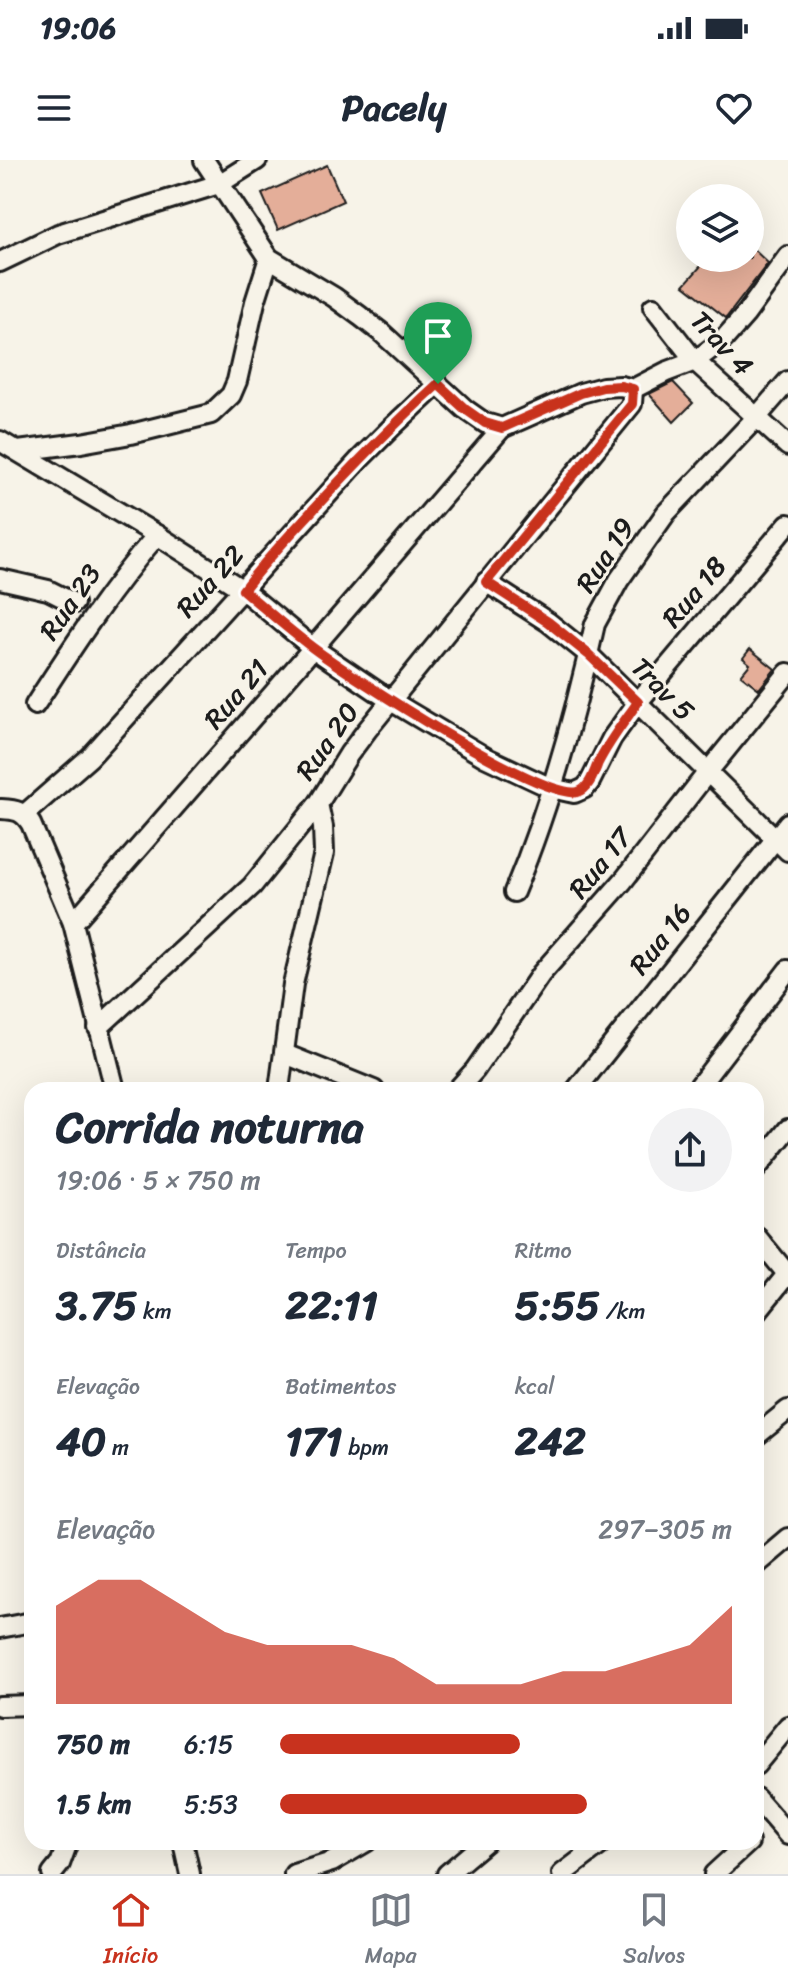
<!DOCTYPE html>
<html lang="pt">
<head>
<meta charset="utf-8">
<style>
  body { margin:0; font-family:Sriracha,sans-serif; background:#f2f2f3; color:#1f2937; height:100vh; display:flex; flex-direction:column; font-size:30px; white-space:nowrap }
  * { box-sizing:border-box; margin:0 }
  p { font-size:26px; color:#747a83 }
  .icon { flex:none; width:44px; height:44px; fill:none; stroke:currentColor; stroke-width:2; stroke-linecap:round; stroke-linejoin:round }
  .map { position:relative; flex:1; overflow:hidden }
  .panel { position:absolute; left:24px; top:922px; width:740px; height:768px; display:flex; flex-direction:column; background:#fff; border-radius:24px; box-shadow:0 8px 32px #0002 }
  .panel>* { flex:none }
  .tools { position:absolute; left:676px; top:24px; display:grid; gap:16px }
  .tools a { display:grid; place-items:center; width:88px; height:88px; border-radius:50%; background:#fff; box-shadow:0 8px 32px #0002; font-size:40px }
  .pin { position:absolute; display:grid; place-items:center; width:68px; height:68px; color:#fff; margin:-82px -34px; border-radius:50% 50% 50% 0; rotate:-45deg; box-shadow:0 0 8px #0007 }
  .pin .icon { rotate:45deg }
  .round { display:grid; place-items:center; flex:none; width:84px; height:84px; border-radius:42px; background:#f2f2f3 }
  .summary { display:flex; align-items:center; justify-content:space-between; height:136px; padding:0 32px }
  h1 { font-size:44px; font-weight:800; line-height:60px }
  .stats { display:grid; grid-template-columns:repeat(3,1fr); gap:12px; height:136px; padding:8px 32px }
  .stats div { display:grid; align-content:center }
  .stats b { font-size:40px; font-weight:800 }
  .stats small { font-size:22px; font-weight:400 }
  .stats p { font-size:22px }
  .chart { height:224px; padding:16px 32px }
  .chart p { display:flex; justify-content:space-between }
  .chart svg { width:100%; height:144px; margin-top:8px; fill:#c8321e; opacity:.7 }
  ul { padding:0 32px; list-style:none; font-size:26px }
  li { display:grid; grid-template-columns:128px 96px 1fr; align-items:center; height:60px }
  li i { height:20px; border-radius:10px; background:#c8321e }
  .status { display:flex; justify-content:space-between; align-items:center; height:56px; padding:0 40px; background:#fff; direction:ltr }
  .status svg { height:22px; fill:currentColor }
  header { display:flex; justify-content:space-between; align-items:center; height:104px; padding:0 32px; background:#fff; font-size:36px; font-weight:800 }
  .menu { display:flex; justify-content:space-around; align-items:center; height:112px; border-top:2px solid #e0e1e3; background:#fff; font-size:22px; color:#747a83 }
  .menu a { display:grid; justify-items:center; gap:4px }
  .menu .active { color:#c8321e }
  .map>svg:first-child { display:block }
</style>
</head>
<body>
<div class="status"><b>19:06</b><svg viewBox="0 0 49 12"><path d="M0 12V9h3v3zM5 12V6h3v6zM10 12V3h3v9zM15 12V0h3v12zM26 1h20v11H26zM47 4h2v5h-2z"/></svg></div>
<header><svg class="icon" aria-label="menu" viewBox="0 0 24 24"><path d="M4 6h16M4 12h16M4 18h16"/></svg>Pacely<svg class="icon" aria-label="heart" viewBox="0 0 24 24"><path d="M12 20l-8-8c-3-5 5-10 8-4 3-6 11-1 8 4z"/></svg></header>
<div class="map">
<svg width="788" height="1714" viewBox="0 0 788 1714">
  <rect width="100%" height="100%" fill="#f7f3e8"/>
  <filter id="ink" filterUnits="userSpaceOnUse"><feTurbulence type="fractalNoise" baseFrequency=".0125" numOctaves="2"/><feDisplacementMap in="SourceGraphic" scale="16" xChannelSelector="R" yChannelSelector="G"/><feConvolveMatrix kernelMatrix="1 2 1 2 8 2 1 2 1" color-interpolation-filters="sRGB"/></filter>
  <g filter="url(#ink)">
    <g fill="#e4ae99" stroke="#1c1c1c" stroke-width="2">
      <path d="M327,5L343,41L278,70L262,34Z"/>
      <path d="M750,86L768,103L726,158L684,125L708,98H750Z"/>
      <path d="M673,222L693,243L674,262L649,234Z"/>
      <path d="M750,489L775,509L759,529L741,515L750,504L743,498Z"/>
    </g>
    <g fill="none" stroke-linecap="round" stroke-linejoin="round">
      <defs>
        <g id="minor">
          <path d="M204,0L269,98L334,137L360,156L382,173L465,249L485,263L502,268L581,233L603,227L621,226L633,229L666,212L695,201L724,179L746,154L788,96"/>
          <path d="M0,102L58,74L219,24L257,0"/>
          <path d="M653,147L695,201L788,286"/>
          <path d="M0,281L157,375L243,430L313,488L391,541L485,597L551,628L574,633L585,628L590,622L612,578L638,542L788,364"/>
          <path d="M18,291L81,283L131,274L211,254L231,235L237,221L255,142L269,98"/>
          <path d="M0,419L48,430L74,443"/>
          <path d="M486,422L548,462L588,494L788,691"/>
          <path d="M35,545C73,486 111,428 157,375"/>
          <path d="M0,649C16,650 22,650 31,664L73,763L115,930"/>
          <path d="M25,654L90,597L359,300L392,267L438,224"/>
          <path d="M514,732C550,646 575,555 595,464L619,420L666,353L756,258L788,221"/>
          <path d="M73,763L313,488L502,268"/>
          <path d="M98,868L252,726L318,644L349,594L367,570L632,244L633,229"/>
          <path d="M285,894L374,930"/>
          <path d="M279,930L293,824L324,693L323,667L318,644"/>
          <path d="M457,930L475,910L541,814L623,721L707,613L788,513"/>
          <path d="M576,930L788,663"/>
          <path d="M696,930L788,810"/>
          <path d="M756,1009L788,969"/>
          <path d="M756,1076L788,1115"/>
          <path d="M756,1153L788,1113"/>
          <path d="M756,1276L788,1250"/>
          <path d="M756,1405L788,1378"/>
          <path d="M0,1468L32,1462"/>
          <path d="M0,1546L32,1545"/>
          <path d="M756,1605L788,1566"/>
          <path d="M756,1638L788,1675"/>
          <path d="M183,1682L190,1714"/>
          <path d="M52,1714L60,1704L68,1682"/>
          <path d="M294,1714L332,1702L366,1682"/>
          <path d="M447,1714L485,1682"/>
          <path d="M562,1714L604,1682"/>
          <path d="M714,1714L749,1682"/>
        </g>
      </defs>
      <use href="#minor" stroke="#1c1c1c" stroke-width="24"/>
      <use href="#minor" stroke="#f7f3e8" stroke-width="18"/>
    </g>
  </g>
  <g fill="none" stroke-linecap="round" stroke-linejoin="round" filter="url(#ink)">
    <defs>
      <path id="route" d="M438,224L465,249L485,263L502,268L581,233L603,227L621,226L633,229L632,244L486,422L548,462L588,494L638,542C624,562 609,581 598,603C594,613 589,629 578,632C542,641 349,515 313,488C289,470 266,450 243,430C264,402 288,377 312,351C352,307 393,265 438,224Z"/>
    </defs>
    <use href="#route" stroke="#fff" stroke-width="16"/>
    <use href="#route" stroke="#c8321e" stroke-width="10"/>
  </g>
  <g text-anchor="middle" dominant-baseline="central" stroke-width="6" stroke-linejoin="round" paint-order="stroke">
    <g font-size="28" fill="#1c1c1c" stroke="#f7f3e8">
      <text transform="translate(722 183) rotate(47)">Trav 4</text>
      <text transform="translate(605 395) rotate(-57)">Rua 19</text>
      <text transform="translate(210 421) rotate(-48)">Rua 22</text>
      <text transform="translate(694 432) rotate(-50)">Rua 18</text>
      <text transform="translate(70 442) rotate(-55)">Rua 23</text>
      <text transform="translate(663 529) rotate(45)">Trav 5</text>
      <text transform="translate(236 534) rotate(-49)">Rua 21</text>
      <text transform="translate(327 581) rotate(-55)">Rua 20</text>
      <text transform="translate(600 703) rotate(-51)">Rua 17</text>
      <text transform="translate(660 779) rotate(-52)">Rua 16</text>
    </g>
  </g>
</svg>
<div class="tools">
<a><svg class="icon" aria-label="layers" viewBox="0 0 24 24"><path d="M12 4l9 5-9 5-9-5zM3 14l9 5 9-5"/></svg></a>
</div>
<div class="pin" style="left:438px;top:224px;background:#1e9e55"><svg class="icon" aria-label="arrive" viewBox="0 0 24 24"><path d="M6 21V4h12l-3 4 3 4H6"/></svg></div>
<section class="panel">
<div class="summary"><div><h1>Corrida noturna</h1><p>19:06 · 5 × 750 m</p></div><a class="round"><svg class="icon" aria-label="share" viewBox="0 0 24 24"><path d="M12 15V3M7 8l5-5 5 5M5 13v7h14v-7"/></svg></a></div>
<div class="stats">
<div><p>Distância</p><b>3.75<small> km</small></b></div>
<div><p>Tempo</p><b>22:11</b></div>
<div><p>Ritmo</p><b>5:55<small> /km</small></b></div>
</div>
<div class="stats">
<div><p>Elevação</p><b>40<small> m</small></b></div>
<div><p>Batimentos</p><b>171<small> bpm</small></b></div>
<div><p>kcal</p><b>242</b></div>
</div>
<div class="chart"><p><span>Elevação</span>297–305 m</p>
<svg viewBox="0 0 160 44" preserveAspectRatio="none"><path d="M0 44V14L10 6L20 6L30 14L40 22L50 26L60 26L70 26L80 30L90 38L100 38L110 38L120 34L130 34L140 30L150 26L160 14V44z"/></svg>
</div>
<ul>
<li><b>750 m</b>6:15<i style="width:53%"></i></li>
<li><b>1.5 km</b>5:53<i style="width:68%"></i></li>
</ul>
</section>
</div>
<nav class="menu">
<a class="active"><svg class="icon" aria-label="home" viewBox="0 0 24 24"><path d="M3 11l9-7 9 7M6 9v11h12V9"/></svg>Início</a>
<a><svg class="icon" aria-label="map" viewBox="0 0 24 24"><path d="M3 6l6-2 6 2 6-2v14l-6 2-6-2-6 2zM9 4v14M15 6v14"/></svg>Mapa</a>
<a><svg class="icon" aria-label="saved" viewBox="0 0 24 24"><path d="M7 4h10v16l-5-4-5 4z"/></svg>Salvos</a>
</nav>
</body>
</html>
